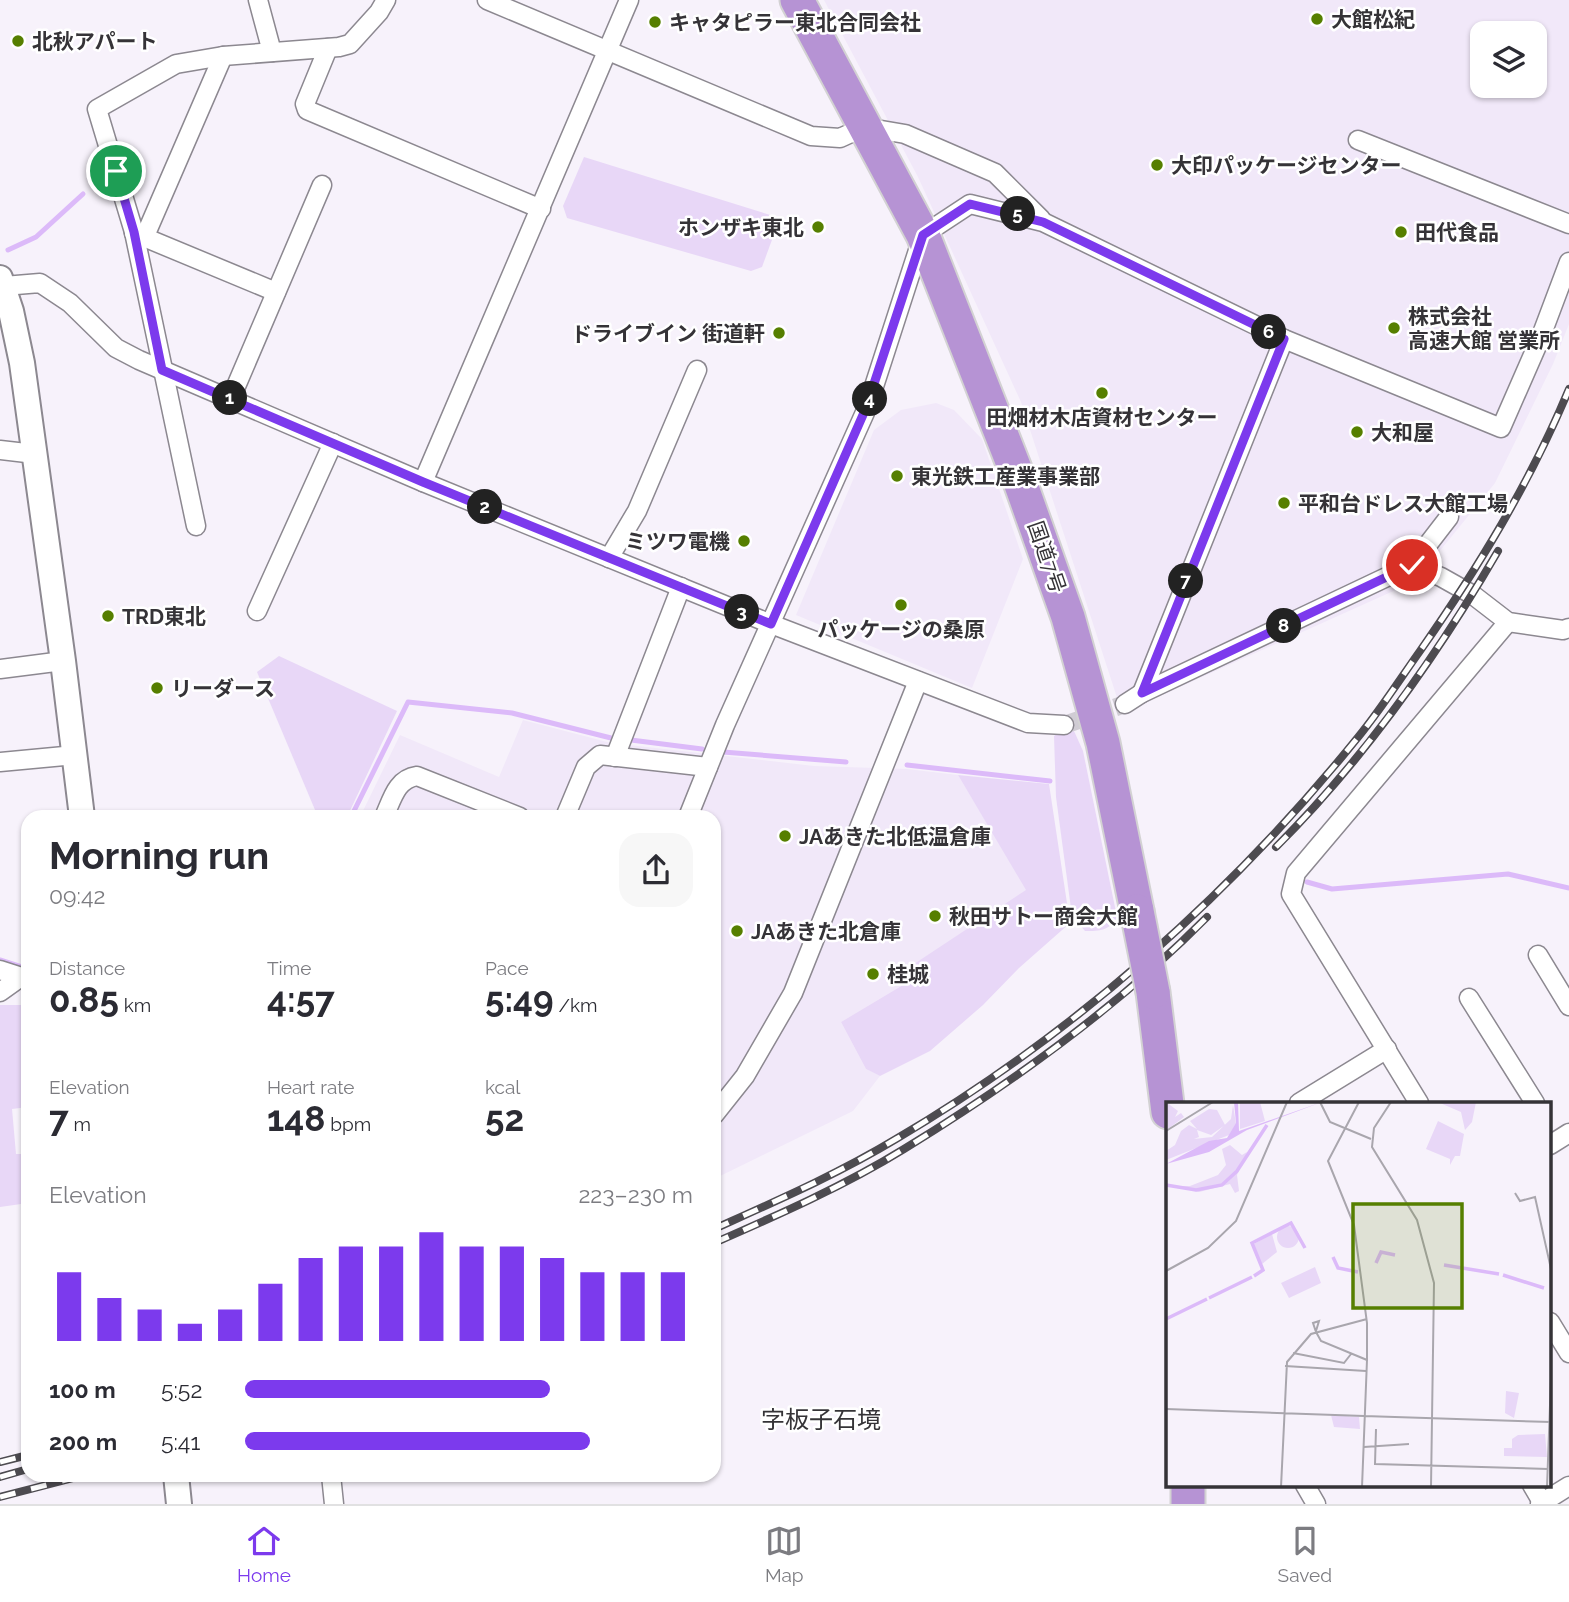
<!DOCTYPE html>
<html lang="en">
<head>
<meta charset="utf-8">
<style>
  body { margin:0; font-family:Raleway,"Noto Sans JP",sans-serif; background:#f7f7f7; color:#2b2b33; height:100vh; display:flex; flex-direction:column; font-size:26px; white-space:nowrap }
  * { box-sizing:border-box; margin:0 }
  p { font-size:23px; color:#7c7c81 }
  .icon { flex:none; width:38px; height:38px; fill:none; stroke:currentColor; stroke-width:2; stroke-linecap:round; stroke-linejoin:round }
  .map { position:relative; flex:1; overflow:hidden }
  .panel { position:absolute; left:21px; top:810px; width:700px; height:672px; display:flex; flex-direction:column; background:#fff; border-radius:21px; box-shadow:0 2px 5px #0004 }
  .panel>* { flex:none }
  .fabs { position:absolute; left:1470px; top:21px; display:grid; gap:14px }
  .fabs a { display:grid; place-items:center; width:77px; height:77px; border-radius:14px; background:#fff; box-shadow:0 2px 5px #0004; font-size:35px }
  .pin { position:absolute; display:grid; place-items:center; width:60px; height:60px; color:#fff; margin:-30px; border:4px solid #fff; border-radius:50%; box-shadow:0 2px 7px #0007 }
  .km { position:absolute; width:35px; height:35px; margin:-18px; border-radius:50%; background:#222; color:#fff; font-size:19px; line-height:35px; text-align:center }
  .round { display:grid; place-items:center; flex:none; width:74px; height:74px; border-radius:21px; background:#f7f7f7 }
  .overview { display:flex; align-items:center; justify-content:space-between; height:119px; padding:0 28px }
  h1 { font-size:38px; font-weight:700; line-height:52px }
  .metrics { display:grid; grid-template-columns:repeat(3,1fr); gap:10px; height:119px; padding:7px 28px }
  .metrics div { display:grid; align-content:center }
  .metrics b { font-size:35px; font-weight:700 }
  .metrics small { font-size:19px; font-weight:400 }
  .metrics p { font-size:19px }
  .chart { height:196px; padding:14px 28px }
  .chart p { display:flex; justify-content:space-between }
  .chart svg { width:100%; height:126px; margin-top:7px; stroke:#7c3aed; stroke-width:6 }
  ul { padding:0 28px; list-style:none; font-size:23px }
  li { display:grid; grid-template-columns:112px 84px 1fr; align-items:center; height:52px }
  li i { height:18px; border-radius:9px; background:#7c3aed }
  .tabs { display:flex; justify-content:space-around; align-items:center; height:98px; border-top:2px solid #e1e1e2; background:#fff; font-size:19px; color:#7c7c81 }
  .tabs a { display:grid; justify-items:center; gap:4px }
  .tabs .active { color:#7c3aed }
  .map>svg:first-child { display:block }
</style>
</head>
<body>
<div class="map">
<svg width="1569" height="1504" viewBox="0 0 1569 1504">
  <rect width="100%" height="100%" fill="#f7f2fb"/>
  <g fill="#f1e8f9" fill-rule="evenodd">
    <path d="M824,0H1569V324L1553,364L1495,483L1443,547L1409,584L1122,713L1021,402L918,177ZM1482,33H1535V86H1482Z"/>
    <path d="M936,403L954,410L982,439L1023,559L972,688L796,615L874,430L901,410Z"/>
    <path d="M523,720L611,743L814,766L907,769L958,775L1027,890L912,966L918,976L841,1022L866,1069L880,1076L853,1111L714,1179V817H360L400,735L499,777Z"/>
  </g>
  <g fill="#e8d7f7">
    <path d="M584,157L780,218L762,267L751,271L567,218L563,206Z"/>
    <path d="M279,656L397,711L347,817H318L257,672Z"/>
    <path d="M1061,731H1074L1083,751L1117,917C1109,931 1100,931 1085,931L1072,916L1056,797L1054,736Z"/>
    <path d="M958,775L1049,784L1070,923L1019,968L983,1005L930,1051L880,1076L866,1069L841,1022L918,976L911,966L1026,890Z"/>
    <path d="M0,1005H28V1107L12,1109L16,1154H28V1203L0,1207Z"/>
  </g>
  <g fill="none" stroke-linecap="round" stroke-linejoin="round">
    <g stroke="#dcbaf9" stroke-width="5">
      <path d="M8,250L36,237L83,194"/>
      <path d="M631,740L702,749"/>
      <path d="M723,752L846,762"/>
      <path d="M907,765L1050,781"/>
      <path d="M351,817L408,702L512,713L611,738"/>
      <path d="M1307,882L1332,889L1508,874L1569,888"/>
      <path d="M0,960L28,969"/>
    </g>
    <path stroke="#d0ccd4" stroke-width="18" stroke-dasharray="18 9" stroke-linecap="butt" d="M1064,725L1125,704"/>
    <defs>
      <g id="street">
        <path d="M258,0L272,52"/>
        <path d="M487,0L811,136L840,138L864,127L905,134L995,173L1041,219"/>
        <path d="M328,48L305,104L307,110L541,209"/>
        <path d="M1358,140L1569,224"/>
        <path d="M134,233L276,292"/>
        <path d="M145,236L223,56"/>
        <path d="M4,286L40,283L70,303L116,348L139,360L423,482L771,624L1028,723L1064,725"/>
        <path d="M231,398L322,185"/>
        <path d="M0,450L35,454"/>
        <path d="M423,482L629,0"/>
        <path d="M196,526L134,232L97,109L176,64L223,56L339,47L350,44L379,12L386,0"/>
        <path d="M609,558L637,511L697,370"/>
        <path d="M1412,565L1441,577L1473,595L1508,622L1563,630L1569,628"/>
        <path d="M257,611L333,443"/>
        <path d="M0,669L63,661"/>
        <path d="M1142,693L1284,339"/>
        <path d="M1125,704L1142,693L1412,565L1449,517"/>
        <path d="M615,757L681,587"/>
        <path d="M0,762L75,755"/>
        <path d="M384,817C392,800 396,779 417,776L520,817"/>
        <path d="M565,817L586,767L600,755L708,767"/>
        <path d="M688,817L725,725L867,408L923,235L970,204L1043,222L1284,339L1501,428L1540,339L1569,262"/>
        <path d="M1538,955L1569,1006"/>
        <path d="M0,970L28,979"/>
        <path d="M0,992L21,977"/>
        <path d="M1469,998L1535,1103"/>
        <path d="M1299,1103L1387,1049"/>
        <path d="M1419,1103L1291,894L1296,873L1508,622"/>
        <path d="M714,1115L745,1076L793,993L918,681"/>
        <path d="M1550,1145L1569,1133"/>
        <path d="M1550,1322L1569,1353"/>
        <path d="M331,1475L334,1504"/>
        <path d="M1305,1485L1316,1504"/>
        <path d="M1532,1485L1542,1502"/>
        <path d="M1540,1504L1569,1486"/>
      </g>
      <g id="secondary">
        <path d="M0,278L11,311L22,363L63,661L82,817"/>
        <path d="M176,1475L179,1504"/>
      </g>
      <g id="highway">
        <path d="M797,0L923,235L1019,479L1068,617L1103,743L1137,911"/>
        <path d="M1153,992L1168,1112"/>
        <path d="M1188,1504V1485"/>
      </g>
    </defs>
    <use href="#street" stroke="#8c8890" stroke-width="21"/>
    <use href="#secondary" stroke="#8c8890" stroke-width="28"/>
    <use href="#highway" stroke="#d3d2d3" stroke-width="37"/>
    <use href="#street" stroke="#fff" stroke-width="18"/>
    <use href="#secondary" stroke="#fff" stroke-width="24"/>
    <use href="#highway" stroke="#b693d4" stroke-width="33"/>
    <defs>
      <g id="rail">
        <path d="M1276,847C1361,762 1437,656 1498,551"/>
        <path d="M714,1229C776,1201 838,1174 896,1139C1073,1035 1230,896 1359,736C1381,709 1400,679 1420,651C1478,568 1530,483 1569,389"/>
        <path d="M714,1243C778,1215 844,1186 904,1149C1012,1083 1118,1007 1207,917"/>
        <path d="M0,1462L28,1455"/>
        <path d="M0,1477L28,1469"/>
        <path d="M0,1497L85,1475"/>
      </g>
    </defs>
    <use href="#rail" stroke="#4d4b50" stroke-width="8"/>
    <use href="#rail" stroke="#fff" stroke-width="5" stroke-dasharray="16" stroke-linecap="butt"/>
    <defs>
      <path id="highway-bridge" d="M1137,911L1153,992"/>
    </defs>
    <use href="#highway-bridge" stroke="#d3d2d3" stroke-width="37" stroke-linecap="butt"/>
    <use href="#highway-bridge" stroke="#b693d4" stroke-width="33"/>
  </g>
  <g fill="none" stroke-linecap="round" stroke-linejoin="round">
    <defs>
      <path id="route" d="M116,171L134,232L162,370L423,482L771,624L866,408L923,235L970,204L1043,222L1284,339L1142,693L1412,565"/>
    </defs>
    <use href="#route" stroke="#fff" stroke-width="14"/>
    <use href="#route" stroke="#7c3aed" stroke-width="9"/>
  </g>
  <g fill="#567f00" stroke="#fff" stroke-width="2.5">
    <circle cx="1317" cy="19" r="7"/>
    <circle cx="655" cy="22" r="7"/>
    <circle cx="18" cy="41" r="7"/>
    <circle cx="1157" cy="165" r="7"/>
    <circle cx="818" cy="227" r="7"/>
    <circle cx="1401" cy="232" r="7"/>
    <circle cx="1394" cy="328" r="7"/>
    <circle cx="779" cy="333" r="7"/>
    <circle cx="1102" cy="393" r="7"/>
    <circle cx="1357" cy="432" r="7"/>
    <circle cx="897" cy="476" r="7"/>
    <circle cx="1284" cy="503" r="7"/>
    <circle cx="744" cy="541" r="7"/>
    <circle cx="901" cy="605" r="7"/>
    <circle cx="108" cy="616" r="7"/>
    <circle cx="157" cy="688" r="7"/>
    <circle cx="785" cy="836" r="7"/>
    <circle cx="935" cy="916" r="7"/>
    <circle cx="737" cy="931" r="7"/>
    <circle cx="873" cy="974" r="7"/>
  </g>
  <g text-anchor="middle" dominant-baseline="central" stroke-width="5" stroke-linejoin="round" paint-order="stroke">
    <g font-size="21" font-weight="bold" fill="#353337" stroke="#fff" text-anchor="start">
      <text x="1331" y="19">大館松紀</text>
      <text x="669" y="22">キャタピラー東北合同会社</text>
      <text x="32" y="41">北秋アパート</text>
      <text x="1171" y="165">大印パッケージセンター</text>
      <text x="804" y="227" text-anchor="end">ホンザキ東北</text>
      <text x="1415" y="232">田代食品</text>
      <text x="1408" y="316">株式会社<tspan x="1408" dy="24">高速大館 営業所</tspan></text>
      <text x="765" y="333" text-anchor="end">ドライブイン 街道軒</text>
      <text x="1102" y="417" text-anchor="middle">田畑材木店資材センター</text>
      <text x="1371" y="432">大和屋</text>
      <text x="911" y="476">東光鉄工産業事業部</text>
      <text x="1298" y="503">平和台ドレス大館工場</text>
      <text x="730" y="541" text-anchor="end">ミツワ電機</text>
      <text x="122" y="616">TRD東北</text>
      <text x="901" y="629" text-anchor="middle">パッケージの桑原</text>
      <text x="171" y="688">リーダース</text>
      <text x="799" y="836">JAあきた北低温倉庫</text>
      <text x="949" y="916">秋田サトー商会大館</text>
      <text x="751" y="931">JAあきた北倉庫</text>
      <text x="887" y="974">桂城</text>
    </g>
    <g font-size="21" fill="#353337" stroke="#fff">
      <text transform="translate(1047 557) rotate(71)">国道7号</text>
    </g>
    <g font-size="24" fill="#353337" stroke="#fff">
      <text x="821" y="1419">字板子石境</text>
    </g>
  </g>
  <g transform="translate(1166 1102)">
    <rect width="385" height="385" fill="#f7f2fb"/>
    <path d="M0,0L12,9L9,15L15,11L18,15L2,27ZM74,0H94L99,19L74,27ZM310,0L306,20L299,28L295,10L274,1ZM67,3L70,22L63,33L0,58V49L9,43L15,29L23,23L31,27L24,19L43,7L51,8L59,23L45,33L31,28L33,35L28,37L46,35L65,17ZM272,19L298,32L294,54H289L284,63V57L260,47ZM64,43L76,53L81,50L71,73L73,89L69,91L64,82L33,90L6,84H24L52,73L60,63L56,47ZM111 135a11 11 0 1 1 22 0a11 11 0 1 1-22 0ZM106,132L111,150L96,162L86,143ZM149,165L155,181L123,196L115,181ZM340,289L353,291L348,316L339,311ZM165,313L193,315L194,327L168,325ZM379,332L381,355L338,354V346H346V337L352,333Z" fill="#e8d7f7"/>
    <path d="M68,0L72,1L73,29L156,0L81,28L43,50L0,62L43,39L61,36L70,21Z" fill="#dcbaf9"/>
    <path fill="none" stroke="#dcbaf9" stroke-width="3.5" d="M0,83L30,88L56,83L71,69L101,23M167,155L172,166L192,170M210,161L215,150L229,153M278,163L333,172M337,173L378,186M88,174L97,168L86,141L125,121L139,146M43,196L86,175M0,217L41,197"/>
    <path fill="none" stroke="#a9a6ad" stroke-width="2" d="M154,0L164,20L205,37M193,0L162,59L188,123L201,221V258M225,0L208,26L206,45L251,118L268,181L265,385M0,29L47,0M349,91L354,99L369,95L385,167M0,169L42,146L70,119L121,0M150,229L153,219L147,221L150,230M150,230L155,239L201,258L196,385M127,251L178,261L185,252M119,264L200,269M0,307L198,314M198,314L385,320M210,327L209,362L382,367M198,345L243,342M115,385L121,260L145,232L201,217M381,385L385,276"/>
    <path fill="#567f00" fill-opacity="0.15" stroke="#567f00" stroke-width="3.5" d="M187,102H296V206H187Z"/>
    <rect width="385" height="385" fill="none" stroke="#353337" stroke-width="3.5"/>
  </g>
</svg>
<div class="fabs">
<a><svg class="icon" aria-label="layers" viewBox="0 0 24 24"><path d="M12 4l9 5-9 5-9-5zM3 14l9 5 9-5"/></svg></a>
</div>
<div class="pin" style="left:116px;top:171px;background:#1e9e55"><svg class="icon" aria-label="arrive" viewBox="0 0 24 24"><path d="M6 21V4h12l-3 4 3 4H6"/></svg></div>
<div class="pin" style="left:1412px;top:565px;background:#d93025"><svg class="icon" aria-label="check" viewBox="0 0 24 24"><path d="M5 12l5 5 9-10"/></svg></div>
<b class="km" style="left:230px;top:398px">1</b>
<b class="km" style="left:485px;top:507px">2</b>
<b class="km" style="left:742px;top:612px">3</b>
<b class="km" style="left:870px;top:399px">4</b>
<b class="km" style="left:1018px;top:214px">5</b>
<b class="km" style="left:1269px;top:332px">6</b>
<b class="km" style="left:1186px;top:581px">7</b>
<b class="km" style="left:1284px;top:626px">8</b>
<section class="panel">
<div class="overview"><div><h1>Morning run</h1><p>09:42</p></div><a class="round"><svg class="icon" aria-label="share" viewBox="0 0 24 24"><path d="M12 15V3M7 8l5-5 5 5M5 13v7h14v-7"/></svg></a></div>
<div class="metrics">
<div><p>Distance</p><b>0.85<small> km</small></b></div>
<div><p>Time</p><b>4:57</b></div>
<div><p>Pace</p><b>5:49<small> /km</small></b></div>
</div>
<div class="metrics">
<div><p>Elevation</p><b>7<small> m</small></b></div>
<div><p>Heart rate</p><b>148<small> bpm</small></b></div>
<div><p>kcal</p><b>52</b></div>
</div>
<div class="chart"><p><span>Elevation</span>223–230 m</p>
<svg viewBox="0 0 160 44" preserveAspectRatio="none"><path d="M5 44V20M15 44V29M25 44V33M35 44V38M45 44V33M55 44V24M65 44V15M75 44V11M85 44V11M95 44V6M105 44V11M115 44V11M125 44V15M135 44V20M145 44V20M155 44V20"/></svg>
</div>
<ul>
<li><b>100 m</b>5:52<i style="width:68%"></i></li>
<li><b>200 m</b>5:41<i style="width:77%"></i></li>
</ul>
</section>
</div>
<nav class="tabs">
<a class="active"><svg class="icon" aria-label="home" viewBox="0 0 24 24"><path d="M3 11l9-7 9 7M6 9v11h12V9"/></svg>Home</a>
<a><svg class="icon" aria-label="map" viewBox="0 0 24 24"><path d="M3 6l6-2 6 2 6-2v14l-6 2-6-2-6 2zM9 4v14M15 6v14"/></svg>Map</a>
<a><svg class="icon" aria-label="saved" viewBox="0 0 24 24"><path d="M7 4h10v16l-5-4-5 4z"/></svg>Saved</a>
</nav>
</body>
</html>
